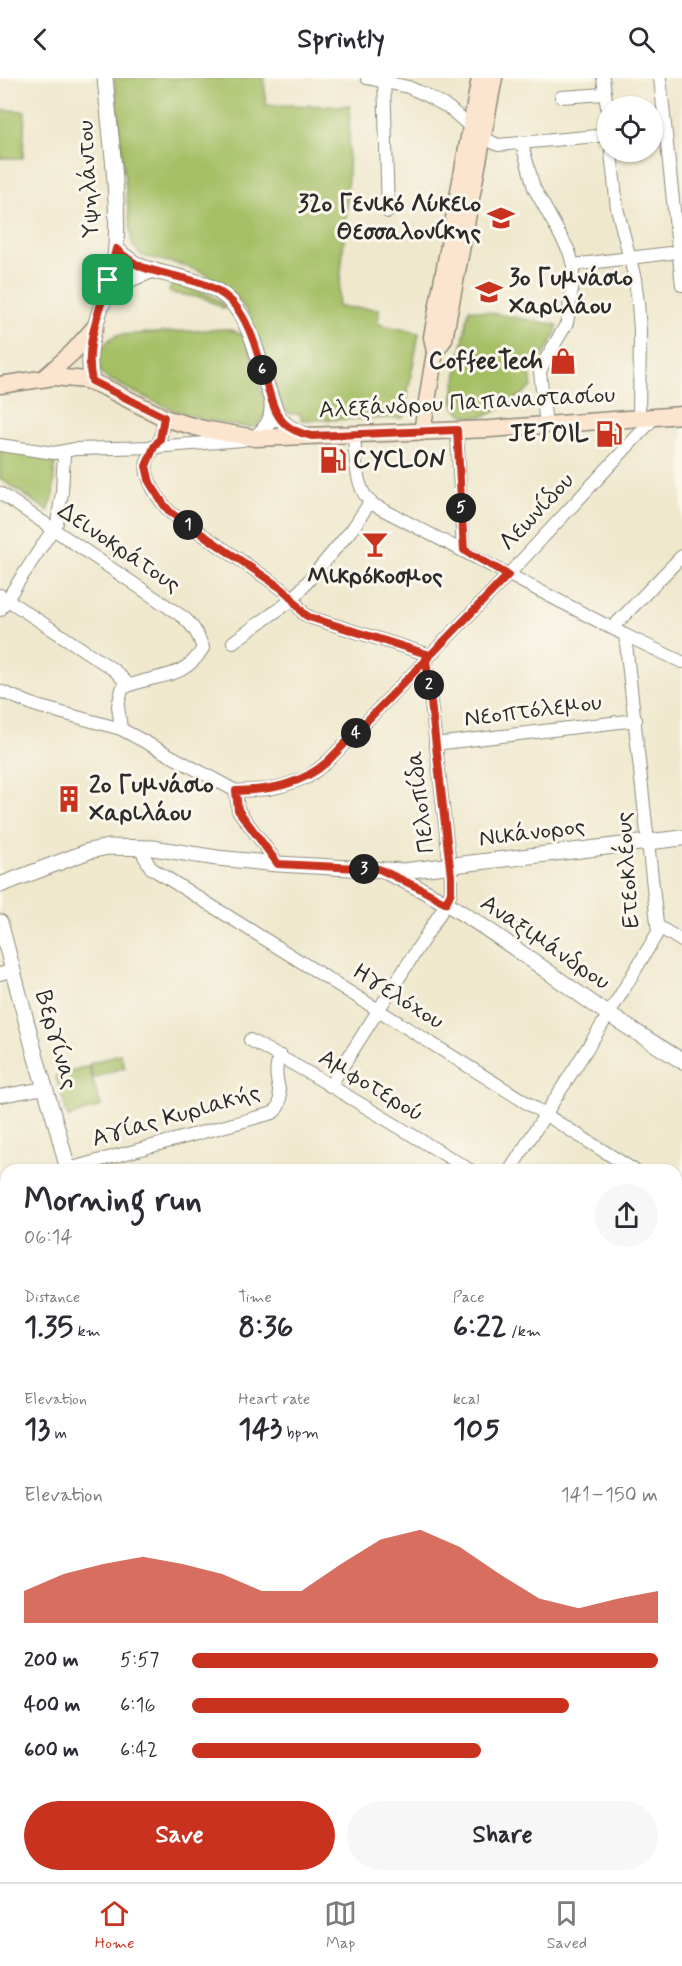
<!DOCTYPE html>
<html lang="en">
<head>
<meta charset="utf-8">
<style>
  body { margin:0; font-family:Mynerve,sans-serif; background:#f7f7f7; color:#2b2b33; height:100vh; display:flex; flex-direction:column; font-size:22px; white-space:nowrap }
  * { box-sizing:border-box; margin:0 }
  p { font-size:20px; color:#7c7c81 }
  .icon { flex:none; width:33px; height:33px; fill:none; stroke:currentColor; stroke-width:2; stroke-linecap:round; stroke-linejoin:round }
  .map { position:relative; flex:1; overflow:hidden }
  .side { position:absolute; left:0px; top:1086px; width:682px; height:718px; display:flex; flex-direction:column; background:#fff; border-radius:18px 18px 0 0; box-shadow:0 2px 4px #0004 }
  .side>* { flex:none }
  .buttons { position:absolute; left:597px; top:18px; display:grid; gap:12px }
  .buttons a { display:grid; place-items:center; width:66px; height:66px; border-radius:50%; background:#fff; box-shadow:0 2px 4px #0004; font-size:30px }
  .pin { position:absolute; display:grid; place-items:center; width:51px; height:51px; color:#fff; margin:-26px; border-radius:12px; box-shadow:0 3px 9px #0006 }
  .km { position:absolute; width:30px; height:30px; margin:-15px; border-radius:50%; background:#222; color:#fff; font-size:16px; line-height:30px; text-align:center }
  .round { display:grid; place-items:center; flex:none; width:63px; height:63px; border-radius:32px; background:#f7f7f7 }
  .overview { display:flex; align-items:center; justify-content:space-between; height:102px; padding:0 24px }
  h1 { font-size:33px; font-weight:700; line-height:45px }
  .figures { display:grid; grid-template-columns:repeat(3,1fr); gap:9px; height:102px; padding:6px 24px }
  .figures div { display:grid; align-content:center }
  .figures b { font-size:30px; font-weight:700 }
  .figures small { font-size:16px; font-weight:400 }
  .figures p { font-size:16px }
  .chart { height:168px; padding:12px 24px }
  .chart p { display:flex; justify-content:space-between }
  .chart svg { width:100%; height:108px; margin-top:6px; fill:#c8321e; opacity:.7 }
  .button { display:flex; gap:12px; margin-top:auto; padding:12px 24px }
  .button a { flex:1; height:69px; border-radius:36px; background:#c8321e; color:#fff; font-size:24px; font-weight:700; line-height:69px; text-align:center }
  .button a+a { background:#f7f7f7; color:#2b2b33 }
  ul { padding:0 24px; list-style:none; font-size:20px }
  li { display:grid; grid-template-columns:96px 72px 1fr; align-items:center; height:45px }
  li i { height:15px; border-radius:8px; background:#c8321e }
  header { display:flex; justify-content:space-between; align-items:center; height:78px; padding:0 24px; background:#fff; font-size:27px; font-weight:700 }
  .tab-bar { display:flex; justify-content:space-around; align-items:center; height:84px; border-top:2px solid #e1e1e2; background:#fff; font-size:16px; color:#7c7c81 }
  .tab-bar a { display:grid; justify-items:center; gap:3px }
  .tab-bar .active { color:#c8321e }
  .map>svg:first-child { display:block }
</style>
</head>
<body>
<header><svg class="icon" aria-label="back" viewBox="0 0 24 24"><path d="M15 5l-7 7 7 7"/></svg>Sprintly<svg class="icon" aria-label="search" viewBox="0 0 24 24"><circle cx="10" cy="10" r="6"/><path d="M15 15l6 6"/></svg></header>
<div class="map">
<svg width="682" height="1804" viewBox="0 0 682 1804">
  <rect width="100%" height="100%" fill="#fbf7ec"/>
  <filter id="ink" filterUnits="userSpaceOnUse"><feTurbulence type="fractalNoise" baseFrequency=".0167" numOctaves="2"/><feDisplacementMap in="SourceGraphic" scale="12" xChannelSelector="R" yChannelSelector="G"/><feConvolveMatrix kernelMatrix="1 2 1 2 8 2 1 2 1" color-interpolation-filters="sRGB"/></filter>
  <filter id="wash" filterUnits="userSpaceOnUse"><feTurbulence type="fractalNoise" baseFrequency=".008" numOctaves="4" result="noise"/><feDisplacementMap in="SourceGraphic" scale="24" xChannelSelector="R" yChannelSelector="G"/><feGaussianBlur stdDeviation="1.35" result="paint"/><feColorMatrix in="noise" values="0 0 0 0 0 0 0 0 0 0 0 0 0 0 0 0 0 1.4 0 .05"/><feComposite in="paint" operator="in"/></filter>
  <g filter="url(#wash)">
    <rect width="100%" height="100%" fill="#efe8cd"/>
    <g fill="#a5bf65" stroke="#687548" stroke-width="1.5">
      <path d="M114,0H264L266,27L350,28L347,126L338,229L379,231L378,246L419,255L403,340L301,342V336H290L283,331L249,236L235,217L206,196L183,187L142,178L132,167Z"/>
      <path d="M0,32L25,33L23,80H0Z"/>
      <path d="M172,206C191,210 214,214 226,230H223L204,220L171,215L169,213Z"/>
      <path d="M469,231L558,247C554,262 543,282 529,290L532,309C511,323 469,361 452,323Z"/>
      <path d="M225,251L234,253L246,259L267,333L257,349C245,350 233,347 221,345C176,337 144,319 105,299C90,285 101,265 117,257Z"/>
      <path d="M0,370L55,380L53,420L48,433L0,400Z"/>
      <path d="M120,976L125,989L93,1000L89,986Z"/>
      <path d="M88,988L101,1028L68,1039L56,998Z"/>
      <path d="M0,1673H6V1698L2,1725H0Z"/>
    </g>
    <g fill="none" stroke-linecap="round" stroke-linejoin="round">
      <g stroke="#59b8d7" stroke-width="18">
        <path d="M0,1337L6,1336"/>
        <path d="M676,1624L682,1629"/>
      </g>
    </g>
  </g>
  <g filter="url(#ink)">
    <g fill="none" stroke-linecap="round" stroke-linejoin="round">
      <defs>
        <g id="minor">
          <path d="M367,0L408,9L424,16L449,30L482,59L498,67L608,57"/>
          <path d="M384,0L388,134"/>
          <path d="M603,0L608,37"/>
          <path d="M660,0L682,207"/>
          <path d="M561,19L605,16"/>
          <path d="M652,53L665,52"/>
          <path d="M522,66L534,110L569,173L573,187V204L567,245L544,284L540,294L546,347"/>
          <path d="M611,74L617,130L635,201L638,225L640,253L639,339"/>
          <path d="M573,187L678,174"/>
          <path d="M164,339C163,347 162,356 159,363C155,370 149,376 147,384C143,400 161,425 171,435L281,510L293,521L233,564"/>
          <path d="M457,352L463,473"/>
          <path d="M354,357C356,379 354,413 374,427L625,557L682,584"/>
          <path d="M0,367L54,375L75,371L154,369L243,362"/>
          <path d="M0,415L183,539C194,548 198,557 203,570C183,605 150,595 122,611L118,628L121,651"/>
          <path d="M370,424L353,450L293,521L304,536L312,540L430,577"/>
          <path d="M0,517L114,592L129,607"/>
          <path d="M0,532L57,445L62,414L64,374"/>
          <path d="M612,550L682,478"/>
          <path d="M0,613L37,628L121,651L236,713L269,711L282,708L308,699L327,684L508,497L655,339"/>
          <path d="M435,666L636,642"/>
          <path d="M236,713L238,732L278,786"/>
          <path d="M144,778L151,790L634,1092"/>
          <path d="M659,849L682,863"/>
          <path d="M0,896L13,892"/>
          <path d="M250,962L316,999L470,1092"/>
          <path d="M330,1008L446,826L451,814V798L426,581"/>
          <path d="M0,1018L45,1010"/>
          <path d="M68,1091L273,1035C291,1020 267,1000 281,978"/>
          <path d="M510,1092L609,936L658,854L625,557"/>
          <path d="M676,1119L682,1123"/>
          <path d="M0,1174L6,1173"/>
          <path d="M676,1217L682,1208"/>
          <path d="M0,1300L6,1299"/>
          <path d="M0,1661H6"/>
          <path d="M676,1708L682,1705"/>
          <path d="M0,1735H6"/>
          <path d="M296,1798V1804"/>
          <path d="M396,1798L397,1804"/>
          <path d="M634,1798L636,1804"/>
        </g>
        <g id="tertiary">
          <path d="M116,171C124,178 132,185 142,189C174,201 216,200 237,231C253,253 259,283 267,308C271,319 274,332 281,342C288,350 299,355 309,358"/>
          <path d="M102,224L128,202L153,192"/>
          <path d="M92,303C81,256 113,216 116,169C119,113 110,56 105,0"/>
          <path d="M255,360C267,350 273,342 272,325"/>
          <path d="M388,795C468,831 536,887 608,936C632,952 657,967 682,983"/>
          <path d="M0,807L89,773L108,769L153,770L217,780L278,786L403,793L682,760"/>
          <path d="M0,844L36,980L56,1046L68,1092"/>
          <path d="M0,1436L6,1433"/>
          <path d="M0,1452L6,1447"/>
          <path d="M498,1798L500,1804"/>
          <path d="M510,1798L512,1804"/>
          <path d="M138,1804V1798"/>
        </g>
        <g id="secondary">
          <path d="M435,274L444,261L494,0"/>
          <path d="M44,300L73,274L95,249"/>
          <path d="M0,307L54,299L86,302L104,309L167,341L203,351L255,360L490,351L682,337"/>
          <path d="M422,354L435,274L432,259L480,0"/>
        </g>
      </defs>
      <use href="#minor" stroke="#8d8a7c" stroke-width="14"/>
      <use href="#tertiary" stroke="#8d8a7c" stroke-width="17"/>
      <use href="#secondary" stroke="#8d8a7c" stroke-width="19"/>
      <use href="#minor" stroke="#fff" stroke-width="12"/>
      <use href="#tertiary" stroke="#fff" stroke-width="15"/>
      <use href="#secondary" stroke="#fce5cf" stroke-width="16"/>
    </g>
  </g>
  <g fill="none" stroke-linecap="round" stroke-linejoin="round" filter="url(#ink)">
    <defs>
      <path id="route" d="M108,202C99,235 84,269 92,303L164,339L160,361L154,369L146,388L150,405L164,427L171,435L281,510L289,517L304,536L309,539L430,577L426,581L451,798V814L446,825L419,810L379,791L278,786L238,732L236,713C270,712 301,707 327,684L508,497L464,472L457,352L312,358C302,356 291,352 284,345C274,335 271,320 267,307C259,282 253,252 237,230C215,200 174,201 142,189C132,185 124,178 116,171L108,202"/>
    </defs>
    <use href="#route" stroke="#fff" stroke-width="12"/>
    <use href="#route" stroke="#c8321e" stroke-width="8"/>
  </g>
  <defs>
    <symbol id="school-bare" viewBox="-9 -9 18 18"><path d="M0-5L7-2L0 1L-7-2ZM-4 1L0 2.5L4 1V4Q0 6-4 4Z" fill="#c8321e" stroke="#fbf7ec" stroke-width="2.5" paint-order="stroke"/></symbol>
    <symbol id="shop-bare" viewBox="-9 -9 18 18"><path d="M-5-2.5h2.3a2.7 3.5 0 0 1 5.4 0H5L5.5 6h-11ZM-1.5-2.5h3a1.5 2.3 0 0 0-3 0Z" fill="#c8321e" stroke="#fbf7ec" stroke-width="2.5" paint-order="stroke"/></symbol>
    <symbol id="fuel-bare" viewBox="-9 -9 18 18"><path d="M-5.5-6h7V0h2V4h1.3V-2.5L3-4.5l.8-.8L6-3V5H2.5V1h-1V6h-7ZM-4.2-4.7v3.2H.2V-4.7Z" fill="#c8321e" stroke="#fbf7ec" stroke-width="2.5" paint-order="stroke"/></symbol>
    <symbol id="bar-bare" viewBox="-9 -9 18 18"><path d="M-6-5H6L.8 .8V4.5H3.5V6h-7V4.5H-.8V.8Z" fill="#c8321e" stroke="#fbf7ec" stroke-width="2.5" paint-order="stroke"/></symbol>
    <symbol id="building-bare" viewBox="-9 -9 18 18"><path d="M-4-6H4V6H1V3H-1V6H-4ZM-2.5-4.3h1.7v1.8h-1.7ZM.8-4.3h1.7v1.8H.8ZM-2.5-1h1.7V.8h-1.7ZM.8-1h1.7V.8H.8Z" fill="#c8321e" stroke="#fbf7ec" stroke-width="2.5" paint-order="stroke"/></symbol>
  </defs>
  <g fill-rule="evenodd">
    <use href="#school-bare" x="482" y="121" width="38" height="38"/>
    <use href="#school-bare" x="470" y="195" width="38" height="38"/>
    <use href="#shop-bare" x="544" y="264" width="38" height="38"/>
    <use href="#fuel-bare" x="590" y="337" width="38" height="38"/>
    <use href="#fuel-bare" x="314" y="363" width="38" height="38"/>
    <use href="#bar-bare" x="356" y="447" width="38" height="38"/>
    <use href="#building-bare" x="50" y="702" width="38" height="38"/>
  </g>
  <g text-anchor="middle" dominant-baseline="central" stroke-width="6" stroke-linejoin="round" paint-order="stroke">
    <g font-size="24" fill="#2b2b2b" stroke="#fbf7ec">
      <text transform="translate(89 101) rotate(-93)">Υψηλάντου</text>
      <text transform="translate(467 325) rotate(-3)">Αλεξάνδρου Παπαναστασίου</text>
      <text transform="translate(537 434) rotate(-47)">Λεωνίδου</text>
      <text transform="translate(119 470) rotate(34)">Δεινοκράτους</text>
      <text transform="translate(533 633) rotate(-7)">Νεοπτόλεμου</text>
      <text transform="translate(421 724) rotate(-97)">Πελοπίδα</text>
      <text transform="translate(532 755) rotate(-7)">Νικάνορος</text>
      <text transform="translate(628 792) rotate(-94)">Ετεοκλέους</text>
      <text transform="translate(545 865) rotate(34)">Αναξιμάνδρου</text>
      <text transform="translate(398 919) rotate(32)">Ηγελόχου</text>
      <text transform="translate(56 962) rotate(74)">Βεργίνας</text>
      <text transform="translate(371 1008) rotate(31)">Αμφοτερού</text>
      <text transform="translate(176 1038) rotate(-16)">Αγίας Κυριακής</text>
    </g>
    <g font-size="24" font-weight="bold" fill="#2b2b2b" stroke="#fbf7ec" text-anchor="end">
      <text x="481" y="126">32ο Γενικό Λύκειο<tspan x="481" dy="28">Θεσσαλονίκης</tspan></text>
      <text x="509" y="200" text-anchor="start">3ο Γυμνάσιο<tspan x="509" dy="28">Χαριλάου</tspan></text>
      <text x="543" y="283">CoffeeTech</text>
      <text x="589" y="356">JETOIL</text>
      <text x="353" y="382" text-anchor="start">CYCLON</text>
      <text x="375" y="498" text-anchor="middle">Μικρόκοσμος</text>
      <text x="89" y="707" text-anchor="start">2ο Γυμνάσιο<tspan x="89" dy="28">Χαριλάου</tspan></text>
    </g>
  </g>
</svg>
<div class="buttons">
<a><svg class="icon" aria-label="locate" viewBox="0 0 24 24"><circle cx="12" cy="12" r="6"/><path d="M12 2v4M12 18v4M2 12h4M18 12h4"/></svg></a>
</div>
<div class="pin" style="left:108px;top:202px;background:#1e9e55"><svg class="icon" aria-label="arrive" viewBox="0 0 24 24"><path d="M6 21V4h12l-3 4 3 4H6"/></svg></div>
<b class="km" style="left:188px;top:447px">1</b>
<b class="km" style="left:429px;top:607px">2</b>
<b class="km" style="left:364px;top:791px">3</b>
<b class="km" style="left:356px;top:655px">4</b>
<b class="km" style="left:461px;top:430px">5</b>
<b class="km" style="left:262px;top:292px">6</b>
<section class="side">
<div class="overview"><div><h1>Morning run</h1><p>06:14</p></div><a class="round"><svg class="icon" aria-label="share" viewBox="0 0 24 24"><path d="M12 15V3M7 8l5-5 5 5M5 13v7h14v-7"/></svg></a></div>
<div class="figures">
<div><p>Distance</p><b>1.35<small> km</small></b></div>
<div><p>Time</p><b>8:36</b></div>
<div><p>Pace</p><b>6:22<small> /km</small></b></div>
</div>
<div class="figures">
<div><p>Elevation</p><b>13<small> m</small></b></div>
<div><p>Heart rate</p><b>143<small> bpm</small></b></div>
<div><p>kcal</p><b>105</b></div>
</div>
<div class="chart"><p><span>Elevation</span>141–150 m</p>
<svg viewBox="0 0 160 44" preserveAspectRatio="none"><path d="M0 44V31L10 24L20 20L30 17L40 20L50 24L60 31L70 31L80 20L90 10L100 6L110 13L120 24L130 34L140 38L150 34L160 31V44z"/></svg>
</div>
<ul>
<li><b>200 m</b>5:57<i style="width:100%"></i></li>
<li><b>400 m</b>6:16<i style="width:81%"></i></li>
<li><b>600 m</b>6:42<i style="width:62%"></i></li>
</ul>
<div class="button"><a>Save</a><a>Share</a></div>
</section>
</div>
<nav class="tab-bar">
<a class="active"><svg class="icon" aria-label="home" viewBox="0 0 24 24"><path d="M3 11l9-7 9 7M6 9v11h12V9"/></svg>Home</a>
<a><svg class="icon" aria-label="map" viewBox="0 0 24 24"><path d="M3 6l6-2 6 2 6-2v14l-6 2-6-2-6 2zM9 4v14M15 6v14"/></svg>Map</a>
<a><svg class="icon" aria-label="saved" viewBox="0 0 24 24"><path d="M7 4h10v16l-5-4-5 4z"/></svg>Saved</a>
</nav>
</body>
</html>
